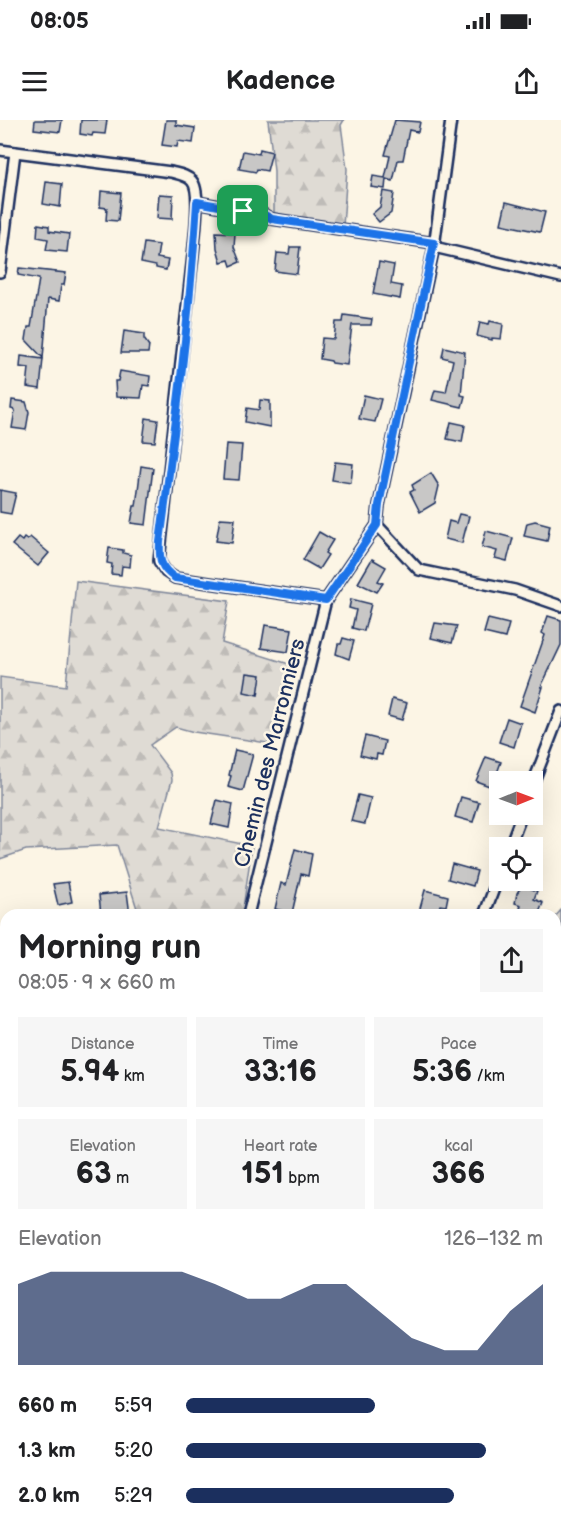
<!DOCTYPE html>
<html lang="en">
<head>
<meta charset="utf-8">
<style>
  body { margin:0; font-family:"Balsamiq Sans",sans-serif; background:#f6f6f6; color:#202124; height:100vh; display:flex; flex-direction:column; font-size:22px; white-space:nowrap }
  * { box-sizing:border-box; margin:0 }
  p { font-size:20px; color:#757577 }
  .icon { flex:none; width:33px; height:33px; fill:none; stroke:currentColor; stroke-width:2; stroke-linecap:round; stroke-linejoin:round }
  .map { position:relative; flex:1; overflow:hidden }
  .panel { position:absolute; left:0px; top:789px; width:561px; height:621px; display:flex; flex-direction:column; background:#fff; border-radius:18px 18px 0 0; box-shadow:0 6px 24px #0002 }
  .panel>* { flex:none }
  .needle { width:39px; rotate:89deg }
  .controls { position:absolute; left:489px; top:651px; display:grid; gap:12px }
  .controls a { display:grid; place-items:center; width:54px; height:54px; border-radius:0px; background:#fff; box-shadow:0 6px 24px #0002; font-size:30px }
  .pin { position:absolute; display:grid; place-items:center; width:51px; height:51px; color:#fff; margin:-26px; border-radius:12px; box-shadow:0 3px 9px #0006 }
  .round { display:grid; place-items:center; flex:none; width:63px; height:63px; border-radius:0px; background:#f6f6f6 }
  .summary { display:flex; align-items:center; justify-content:space-between; height:102px; padding:0 18px }
  h1 { font-size:33px; font-weight:600; line-height:45px }
  .metrics { display:grid; grid-template-columns:repeat(3,1fr); gap:9px; height:102px; padding:6px 18px }
  .metrics div { display:grid; align-content:center; border-radius:0px; background:#f6f6f6; text-align:center }
  .metrics b { font-size:30px; font-weight:600 }
  .metrics small { font-size:16px; font-weight:400 }
  .metrics p { font-size:16px }
  .chart { height:168px; padding:12px 18px }
  .chart p { display:flex; justify-content:space-between }
  .chart svg { width:100%; height:108px; margin-top:6px; fill:#1b2f5e; opacity:.7 }
  ul { padding:0 18px; list-style:none; font-size:20px }
  li { display:grid; grid-template-columns:96px 72px 1fr; align-items:center; height:45px }
  li i { height:15px; border-radius:8px; background:#1b2f5e }
  .status { display:flex; justify-content:space-between; align-items:center; height:42px; padding:0 30px; background:#fff; direction:ltr }
  .status svg { height:16px; fill:currentColor }
  header { display:flex; justify-content:space-between; align-items:center; height:78px; padding:0 18px; background:#fff; font-size:27px; font-weight:600 }
  .map>svg:first-child { display:block }
</style>
</head>
<body>
<div class="status"><b>08:05</b><svg viewBox="0 0 49 12"><path d="M0 12V9h3v3zM5 12V6h3v6zM10 12V3h3v9zM15 12V0h3v12zM26 1h20v11H26zM47 4h2v5h-2z"/></svg></div>
<header><svg class="icon" aria-label="menu" viewBox="0 0 24 24"><path d="M4 6h16M4 12h16M4 18h16"/></svg>Kadence<svg class="icon" aria-label="share" viewBox="0 0 24 24"><path d="M12 15V3M7 8l5-5 5 5M5 13v7h14v-7"/></svg></header>
<div class="map">
<svg width="561" height="1410" viewBox="0 0 561 1410">
  <defs>
    <pattern id="forest-firs" width="22" height="20" patternUnits="userSpaceOnUse" patternTransform="scale(1.5)"><rect width="22" height="20" fill="#dfdbd4"/><path d="M5 1l3.5 6h-7zM16 11l3.5 6h-7z" fill="#bfbcb8"/></pattern>
  </defs>
  <rect width="100%" height="100%" fill="#fcf5e5"/>
  <filter id="ink" filterUnits="userSpaceOnUse"><feTurbulence type="fractalNoise" baseFrequency=".0167" numOctaves="2"/><feDisplacementMap in="SourceGraphic" scale="12" xChannelSelector="R" yChannelSelector="G"/><feConvolveMatrix kernelMatrix="1 2 1 2 8 2 1 2 1" color-interpolation-filters="sRGB"/></filter>
  <g filter="url(#ink)">
    <g fill="url(#forest-firs)" stroke="#7d8599" stroke-width="1.5">
      <path d="M268,0H344L341,5L347,49L343,106L274,93V51Z"/>
      <path d="M76,461L229,481L222,523L289,544L274,624L194,612L176,607L150,625L171,653L172,660L159,707L252,726L242,795H139L117,725L26,730L0,739V557L66,566Z"/>
      <path d="M561,790V1163L555,1177V797Z"/>
      <path d="M0,929L6,931V1404H78L70,1410H0Z"/>
      <path d="M81,1404H241L238,1410H90Z"/>
      <path d="M368,1404H464L462,1410H366Z"/>
    </g>
    <g fill="#c8c7c6" stroke="#1b2f5e" stroke-width="1.5">
      <path d="M35,0H62L60,12L34,9Z"/>
      <path d="M81,0H107L105,14L93,13L92,16L80,14Z"/>
      <path d="M166,0H176V5L195,8L193,23L178,21L177,27L162,25Z"/>
      <path d="M395,0L420,2L418,12L409,10L403,40H398L393,61L386,59L385,69L371,67L373,56L385,58L390,36L385,35Z"/>
      <path d="M260,29L272,32L267,51L257,49L256,52L239,49L243,31L259,34Z"/>
      <path d="M46,62L62,64L60,87L43,84Z"/>
      <path d="M101,71L121,73L118,101L106,100L107,88L100,87Z"/>
      <path d="M383,71L394,73L391,93L379,102L372,94L380,87Z"/>
      <path d="M159,74L173,75L172,99L157,98Z"/>
      <path d="M506,82L545,92L540,112L501,104Z"/>
      <path d="M38,104L49,106V111L69,114L67,132L46,130L48,119L37,117Z"/>
      <path d="M216,112L235,113L234,127L240,142L231,146L229,140L221,142L217,128Z"/>
      <path d="M144,123L159,125L157,138L168,140L166,150L156,148V146L141,143Z"/>
      <path d="M290,127H300L297,154L275,151L277,133L289,134Z"/>
      <path d="M379,142L394,145L391,164L402,166L400,179L373,174Z"/>
      <path d="M19,148L66,153L64,165H61L59,181L48,179L43,238L26,220L28,207H31L39,159L18,155Z"/>
      <path d="M344,195L372,199L371,205H352L347,245L332,243L331,241L320,239L322,218L334,219L336,202H343Z"/>
      <path d="M490,201L503,204L501,219L492,218V220L477,216L480,202L489,204Z"/>
      <path d="M124,211L144,214V219L149,226L148,233H121Z"/>
      <path d="M444,227L465,232L461,275L465,276L462,287L432,280L435,270L446,272L453,240L442,237Z"/>
      <path d="M21,236L43,239L40,269L27,267L29,248L20,247Z"/>
      <path d="M120,251L150,256L149,266L143,265L141,278L116,277L115,261H118Z"/>
      <path d="M364,275L381,279L375,302L359,299Z"/>
      <path d="M12,280L26,282L29,292L26,310L12,308L15,290L11,289Z"/>
      <path d="M260,280L270,281V307L245,302L247,288L259,290Z"/>
      <path d="M146,298L158,300L155,322L143,321Z"/>
      <path d="M451,302L465,305L462,322L447,319Z"/>
      <path d="M226,324L242,325L239,360L223,359Z"/>
      <path d="M335,342L353,344L351,363L332,360Z"/>
      <path d="M141,346L153,348L146,405L131,403L134,386H136Z"/>
      <path d="M431,353L439,366L435,383L420,392L410,372L414,370L412,365Z"/>
      <path d="M0,370L16,373L11,394L0,392Z"/>
      <path d="M459,394L469,396L462,423L445,419L449,401L456,403Z"/>
      <path d="M220,398L235,399L232,423L216,421Z"/>
      <path d="M535,401L550,405L547,421L524,416L527,403Z"/>
      <path d="M486,411L513,418L507,441L495,438L497,431L482,427Z"/>
      <path d="M319,412L333,420L325,433L328,435L319,449L303,440Z"/>
      <path d="M30,417L49,433L38,446L12,425L18,418L22,421L24,418L27,420Z"/>
      <path d="M109,428L123,430V433L131,435L130,447L122,446L121,455L111,454L112,444L107,443Z"/>
      <path d="M372,439L386,447L378,461L383,463L377,472L358,463Z"/>
      <path d="M351,479L371,484L364,511L352,508L356,490L349,488Z"/>
      <path d="M548,496L561,500V525L541,567H543L535,592L520,586L545,515L542,513Z"/>
      <path d="M488,499L509,504L505,518L484,513Z"/>
      <path d="M435,503L457,506L452,523L431,518Z"/>
      <path d="M265,505L292,509L288,532L261,528Z"/>
      <path d="M343,518L354,521L349,539L336,534L338,524H341Z"/>
      <path d="M247,553L261,555L258,575L244,572Z"/>
      <path d="M392,579L407,583L402,600L388,596Z"/>
      <path d="M507,598L521,603L514,627L499,622Z"/>
      <path d="M365,616L385,621L382,635L377,634L376,639L360,635Z"/>
      <path d="M235,630L253,634L243,671L228,667L231,656L229,655Z"/>
      <path d="M486,637L501,642L492,667L476,661Z"/>
      <path d="M358,675L371,678L365,704L351,701Z"/>
      <path d="M461,677L479,682L473,702L455,697Z"/>
      <path d="M217,680L233,684L229,708L211,704Z"/>
      <path d="M295,729L312,734L308,756L301,754L292,793L275,789L281,763L286,765Z"/>
      <path d="M452,744L477,751L473,766L448,759Z"/>
      <path d="M68,762L72,782L58,785L53,764Z"/>
      <path d="M522,765L537,771L534,779L543,783L538,795H528L519,792L521,785L515,783L517,773Z"/>
      <path d="M425,770L448,776L446,786L440,785L437,795L419,792Z"/>
      <path d="M127,772L130,795H101L99,775Z"/>
    </g>
    <g fill="none" stroke-linecap="round" stroke-linejoin="round">
      <defs>
        <g id="lane">
          <path d="M98,1410L100,1404"/>
          <path d="M191,1410V1404"/>
          <path d="M272,1410L276,1404"/>
        </g>
        <g id="street">
          <path d="M0,30L171,52C178,54 187,55 192,61C201,71 195,112 194,126L159,441L166,452L175,458L326,480L377,405L379,385L434,127L451,0"/>
          <path d="M197,82L263,94L272,99L434,123"/>
          <path d="M434,127L561,157"/>
          <path d="M0,152L15,32"/>
          <path d="M377,405L419,450L515,470L561,486"/>
          <path d="M532,666L561,591"/>
          <path d="M509,728L522,694"/>
          <path d="M248,795L326,480"/>
          <path d="M484,795L500,753"/>
        </g>
      </defs>
      <use href="#lane" stroke="#1b2f5e" stroke-width="9"/>
      <use href="#street" stroke="#1b2f5e" stroke-width="14"/>
      <use href="#lane" stroke="#fcf5e5" stroke-width="4.5"/>
      <use href="#street" stroke="#fcf5e5" stroke-width="9"/>
    </g>
  </g>
  <g fill="none" stroke-linecap="round" stroke-linejoin="round" filter="url(#ink)">
    <defs>
      <path id="route" d="M197,82L263,94L272,99L434,123L379,385L377,405L326,480L175,458C160,448 159,439 160,422C175,309 190,196 197,82Z"/>
    </defs>
    <use href="#route" stroke="#fff" stroke-width="12"/>
    <use href="#route" stroke="#1a73e8" stroke-width="8"/>
  </g>
  <g text-anchor="middle" dominant-baseline="central" stroke-width="5" stroke-linejoin="round" paint-order="stroke">
    <g font-size="21" fill="#1b2f5e" stroke="#fcf5e5">
      <text transform="translate(270 633) rotate(-76)">Chemin des Marronniers</text>
    </g>
  </g>
</svg>
<div class="controls">
<a><svg class="needle" viewBox="-14 -14 28 28"><path d="M0-13l5 13h-10z" fill="#e53935"/><path d="M0 13l5-13h-10z" fill="#757577"/></svg></a>
<a><svg class="icon" aria-label="locate" viewBox="0 0 24 24"><circle cx="12" cy="12" r="6"/><path d="M12 2v4M12 18v4M2 12h4M18 12h4"/></svg></a>
</div>
<div class="pin" style="left:243px;top:91px;background:#1e9e55"><svg class="icon" aria-label="arrive" viewBox="0 0 24 24"><path d="M6 21V4h12l-3 4 3 4H6"/></svg></div>
<section class="panel">
<div class="summary"><div><h1>Morning run</h1><p>08:05 · 9 × 660 m</p></div><a class="round"><svg class="icon" aria-label="share" viewBox="0 0 24 24"><path d="M12 15V3M7 8l5-5 5 5M5 13v7h14v-7"/></svg></a></div>
<div class="metrics">
<div><p>Distance</p><b>5.94<small> km</small></b></div>
<div><p>Time</p><b>33:16</b></div>
<div><p>Pace</p><b>5:36<small> /km</small></b></div>
</div>
<div class="metrics">
<div><p>Elevation</p><b>63<small> m</small></b></div>
<div><p>Heart rate</p><b>151<small> bpm</small></b></div>
<div><p>kcal</p><b>366</b></div>
</div>
<div class="chart"><p><span>Elevation</span>126–132 m</p>
<svg viewBox="0 0 160 44" preserveAspectRatio="none"><path d="M0 44V11L10 6L20 6L30 6L40 6L50 6L60 11L70 17L80 17L90 11L100 11L110 22L120 33L130 38L140 38L150 22L160 11V44z"/></svg>
</div>
<ul>
<li><b>660 m</b>5:59<i style="width:53%"></i></li>
<li><b>1.3 km</b>5:20<i style="width:84%"></i></li>
<li><b>2.0 km</b>5:29<i style="width:75%"></i></li>
</ul>
</section>
</div>
</body>
</html>
